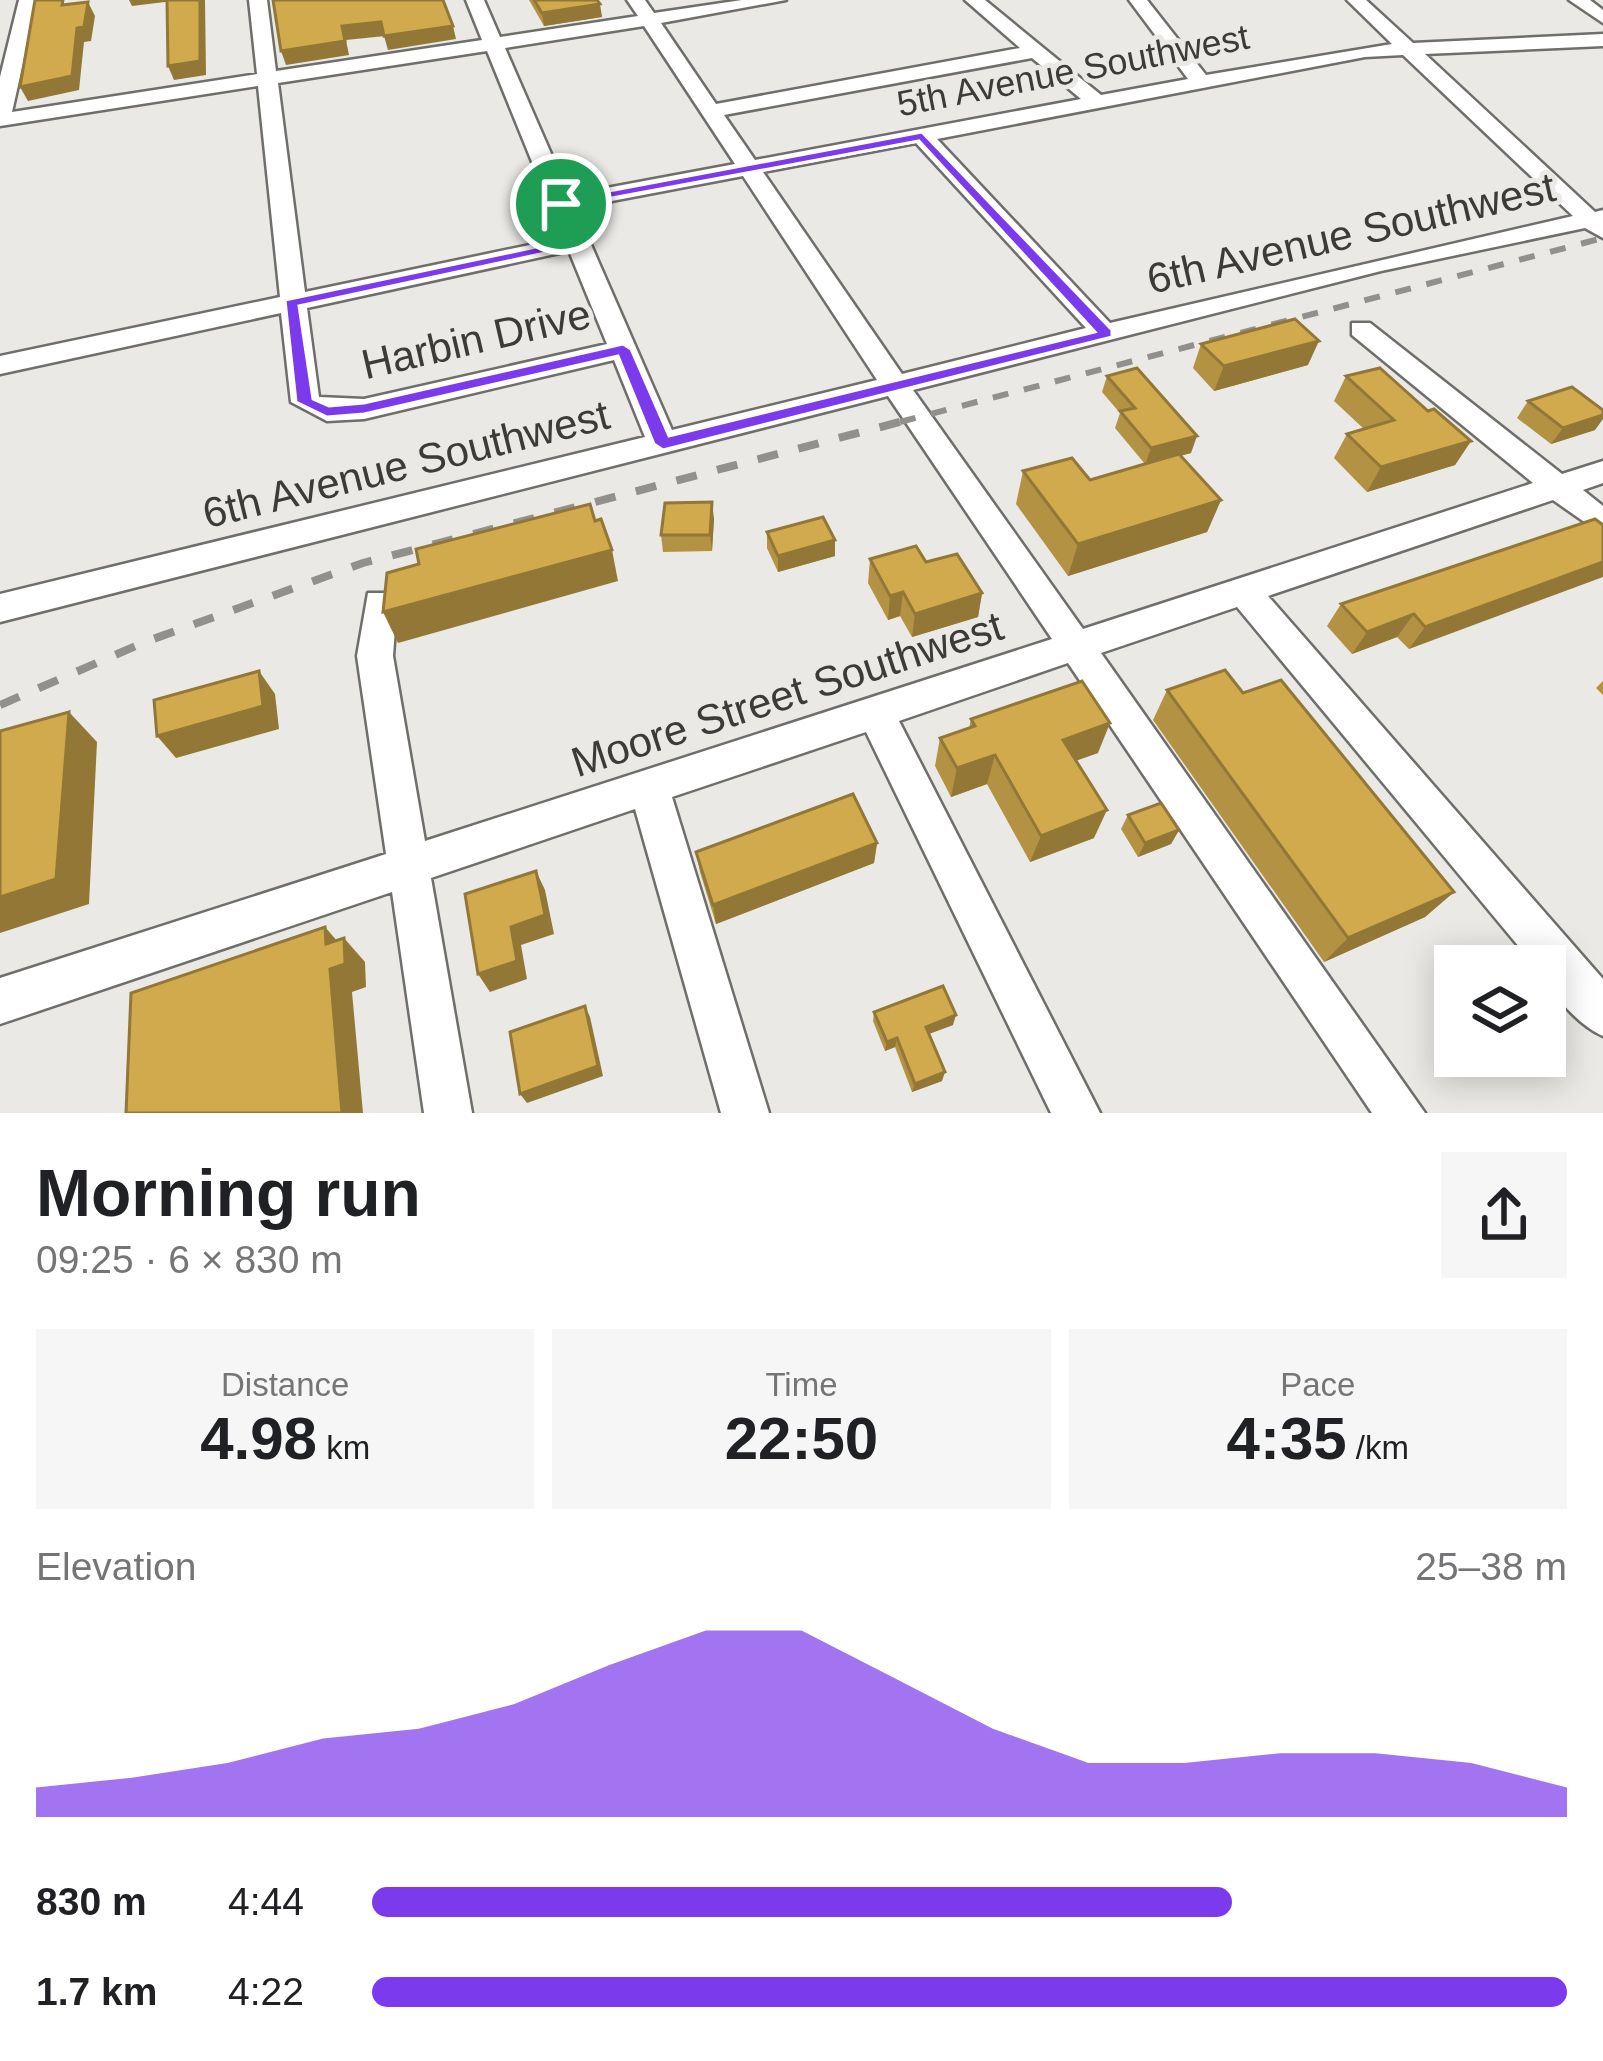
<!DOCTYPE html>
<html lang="en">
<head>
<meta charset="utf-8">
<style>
  body { margin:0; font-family:Arial,sans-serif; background:#f6f6f6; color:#202124; height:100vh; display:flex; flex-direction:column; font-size:45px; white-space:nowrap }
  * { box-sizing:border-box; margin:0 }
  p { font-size:39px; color:#757577 }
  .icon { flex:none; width:66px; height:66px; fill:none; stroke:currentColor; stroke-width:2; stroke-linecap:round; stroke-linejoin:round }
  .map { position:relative; height:1113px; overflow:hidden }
  .sheet { display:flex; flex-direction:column; background:#fff; flex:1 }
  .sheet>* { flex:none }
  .fabs { position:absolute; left:1434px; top:945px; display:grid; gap:24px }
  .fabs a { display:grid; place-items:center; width:132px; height:132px; border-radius:0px; background:#fff; box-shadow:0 6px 30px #0003; font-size:60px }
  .pin { position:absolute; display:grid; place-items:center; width:102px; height:102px; color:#fff; margin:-51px; border:6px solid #fff; border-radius:50%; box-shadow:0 3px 12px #0007 }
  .round { display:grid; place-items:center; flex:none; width:126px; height:126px; border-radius:0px; background:#f6f6f6 }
  .summary { display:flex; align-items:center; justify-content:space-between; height:204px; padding:0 36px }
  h1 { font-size:66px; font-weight:600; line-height:90px }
  .stats { display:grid; grid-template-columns:repeat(3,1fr); gap:18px; height:204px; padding:12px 36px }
  .stats div { display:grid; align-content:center; border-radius:0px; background:#f6f6f6; text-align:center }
  .stats b { font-size:60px; font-weight:600 }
  .stats small { font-size:33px; font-weight:400 }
  .stats p { font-size:33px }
  .chart { height:336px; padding:24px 36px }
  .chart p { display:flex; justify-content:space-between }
  .chart svg { width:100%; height:216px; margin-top:12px; fill:#7c3aed; opacity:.7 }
  ul { padding:0 36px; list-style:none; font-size:39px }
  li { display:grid; grid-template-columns:192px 144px 1fr; align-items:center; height:90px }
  li i { height:30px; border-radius:15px; background:#7c3aed }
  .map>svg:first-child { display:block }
</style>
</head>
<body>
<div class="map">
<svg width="1603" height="1113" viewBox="0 0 1603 1113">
  <rect width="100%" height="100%" fill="#ebe9e5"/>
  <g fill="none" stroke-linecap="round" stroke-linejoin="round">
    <defs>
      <g id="minor">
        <path d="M19,0H37L12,112L257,74L249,0H267L276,71L482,40L466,0H484L500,37L638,16L627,0H645L654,13L742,0H786L661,23L716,104L1020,48L965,0H985L1101,95L1188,79L1129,0H1147L1206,75L1392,44L1347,0H1366L1413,43L1603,34V46L1425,54L1595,212L1603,210V238L1585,228L1381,271L913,390L1083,629L1533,483L1352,335V323H1370L1562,474L1603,461V483L1583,490L1603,506V535L1553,500L1268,596L1603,979V1036C1580,1026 1545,991 1545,966H1535L1237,607L1101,653L1425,1113H1372L1068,663L899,721L1100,1113H1051L866,732L672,797L769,1113H721L635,809L431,878L472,1113H424L392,892L0,1024V978L386,854L357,656L368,593H392L397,602L393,656L425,841L1052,639L888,396L0,622V594L645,437L614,360L364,419L327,421L291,402L281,313L0,374V356L280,297L258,86L0,126V77ZM644,26L735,164L569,195L505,48ZM487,51L563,238L305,292L278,83ZM1403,55L1573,216L1110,323L937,139L1365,57ZM1032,58L1081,99L755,160L724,115ZM916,143L1086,328L902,374L763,172ZM743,176L877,380L672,430L575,208ZM569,251L607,344L364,399L319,397L307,308Z"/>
        <path d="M1569,0H1590L1603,10V23Z"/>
      </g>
    </defs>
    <use href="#minor" stroke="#6f6e6b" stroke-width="5"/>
    <use href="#minor" fill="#fff" fill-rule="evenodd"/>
    <path stroke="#91908d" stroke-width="6" stroke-dasharray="16 16" stroke-linecap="butt" d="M900,422L1603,238"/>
    <path stroke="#91908d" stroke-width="8" stroke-dasharray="21 21" stroke-linecap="butt" d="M0,705L145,642L363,563L911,419"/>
  </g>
  <g fill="#b49243">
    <path d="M529,0H597L602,17L544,26Z"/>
    <path d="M1201,344L1308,365L1214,391L1193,368Z"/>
    <path d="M1107,376L1191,453L1180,456L1221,500L1207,532L1068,576L1016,504L1023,471L1090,480L1145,464L1115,428L1120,413L1102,392Z"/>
    <path d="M1346,376L1428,411L1471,441L1455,465L1367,492L1334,458L1347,434L1364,429L1334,401Z"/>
    <path d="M1528,401L1595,430L1551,444L1517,418Z"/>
    <path d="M714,519L712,551L663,552L661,535Z"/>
    <path d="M1603,525L1409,649L1397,637L1352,654L1327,626L1341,604Z"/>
    <path d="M767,532L835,556L778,572L767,548Z"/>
    <path d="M870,559L926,562L982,593L978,617L912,637L900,616L888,620L868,583Z"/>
    <path d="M1603,681V695L1596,688Z"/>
    <path d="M1167,690L1243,693L1454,892L1425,917L1324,962L1153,720Z"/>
    <path d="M971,719L1098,753L1076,760L1094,838L1030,862L987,784L951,797L935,766L940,738L969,728Z"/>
    <path d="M1128,815L1179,830L1171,844L1138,857L1121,829Z"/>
    <path d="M877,843L874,863L716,924L700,872L696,852Z"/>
    <path d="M874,1012L953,1025L929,1034L942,1081L912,1092L895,1047L885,1051L873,1021Z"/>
  </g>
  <g fill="#927737">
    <path d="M129,0H172L173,1L132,6Z"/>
    <path d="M200,0H205L206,75L174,80L168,66Z"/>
    <path d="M88,2L95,16L91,41L84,42L79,90L28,101L20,87Z"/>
    <path d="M600,4L602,17L544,26L542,13Z"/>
    <path d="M381,22L385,36L346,40L349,55L286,65L281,51L342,26Z"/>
    <path d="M453,26L456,39L388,50L384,36Z"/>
    <path d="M1319,341L1308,365L1214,391L1224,366Z"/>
    <path d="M1603,415V419L1595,430L1551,444L1563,428Z"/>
    <path d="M1197,436L1191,453L1145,465L1151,448Z"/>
    <path d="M1471,441L1455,465L1367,492L1381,467Z"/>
    <path d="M1221,500L1207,532L1068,576L1078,544Z"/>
    <path d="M712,502L714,519L712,551L710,535Z"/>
    <path d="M835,540V556L778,572V556Z"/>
    <path d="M612,550L618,581L398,643L383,612Z"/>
    <path d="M1603,562V577L1409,649L1425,627Z"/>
    <path d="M903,592L900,616L888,620L890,596Z"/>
    <path d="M982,593L978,617L912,637L915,614Z"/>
    <path d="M1414,614L1397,637L1352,654L1367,632Z"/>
    <path d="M259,671L275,694L279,729L176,758L157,736Z"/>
    <path d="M69,712L97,742L89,904L0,933V897Z"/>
    <path d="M1110,723L1098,753L1053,769L1063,740Z"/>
    <path d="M995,755L987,784L951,797L957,768Z"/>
    <path d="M1107,810L1094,838L1030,862L1041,836Z"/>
    <path d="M1179,830L1171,844L1138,857L1145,843Z"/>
    <path d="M877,843L874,863L716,924L713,905Z"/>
    <path d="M536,871L545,890L554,934L521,945L527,979L490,992L478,974L511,927Z"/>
    <path d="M1454,892L1425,917L1324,962L1348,938Z"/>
    <path d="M325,927L345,950L344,938L365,962L366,987L352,992L363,1113H342Z"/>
    <path d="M585,1006L590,1017L603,1076L527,1103L520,1094Z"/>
    <path d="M956,1015L953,1025L923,1036L926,1027Z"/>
    <path d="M897,1038L895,1047L885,1051L887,1042Z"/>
    <path d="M945,1072L942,1081L912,1092L915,1084Z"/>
  </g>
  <g fill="#d1aa4e" stroke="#927737" stroke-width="3">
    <path d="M35,0H63L62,5L88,2L84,27L77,28L72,76L20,87Z"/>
    <path d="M167,0H200V61L168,66Z"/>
    <path d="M273,0H443L453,26L384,36L381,22L342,26L345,41L281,51Z"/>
    <path d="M534,0H597L600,4L542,13Z"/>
    <path d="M1295,319L1319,341L1224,366L1201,344Z"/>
    <path d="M1137,368L1197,436L1151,448L1120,411L1135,408L1107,376Z"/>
    <path d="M1380,368L1428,411L1434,409L1471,441L1381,467L1347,434L1394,420L1346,376Z"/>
    <path d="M1572,387L1603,410V415L1563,428L1528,401Z"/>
    <path d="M1179,454L1221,500L1078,544L1023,471L1072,458L1090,480Z"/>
    <path d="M712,502L710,535H661L665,503Z"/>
    <path d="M590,504L595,521L601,519L612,550L383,612L387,573L419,564L416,549Z"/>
    <path d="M823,517L835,540L778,556L767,532Z"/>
    <path d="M1595,519L1603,525V562L1425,627L1414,614L1367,632L1341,604Z"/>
    <path d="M916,546L926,562L957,554L982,593L915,614L903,592L890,596L870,559Z"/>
    <path d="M1225,670L1243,693L1281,680L1454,892L1348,938L1167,690Z"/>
    <path d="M259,671L263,706L157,736L154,700Z"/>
    <path d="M1082,681L1110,723L1063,740L1107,810L1041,836L995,755L957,768L940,738L975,726L971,719Z"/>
    <path d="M69,712L56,879L0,897V731Z"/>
    <path d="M853,794L877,843L713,905L696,852Z"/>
    <path d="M1161,803L1179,830L1145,843L1128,815Z"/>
    <path d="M536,871L545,915L511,927L517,961L478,974L465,894Z"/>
    <path d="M325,927L326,944L344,938L345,964L330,969L342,1113H126L131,993Z"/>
    <path d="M943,986L956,1015L926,1027L945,1072L915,1084L897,1038L887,1042L874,1012Z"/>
    <path d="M585,1006L598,1066L520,1094L510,1032Z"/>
  </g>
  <path fill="#7c3aed" stroke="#fff" stroke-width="3" fill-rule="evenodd" d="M922,132L1112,330V337L663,450L654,444L618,356L364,414L327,417L296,402L285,300L569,240L556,201ZM919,141L1095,332L669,436L631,349L623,344L364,403L329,406L313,399L299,306L582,245L569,206Z"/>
  <g text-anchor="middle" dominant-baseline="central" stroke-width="10" stroke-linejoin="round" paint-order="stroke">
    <g font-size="36" fill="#3b3b39" stroke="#ebe9e5">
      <text transform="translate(1073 70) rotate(-11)">5th Avenue Southwest</text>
    </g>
    <g font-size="42" fill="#3b3b39" stroke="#ebe9e5">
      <text transform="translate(1351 233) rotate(-13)">6th Avenue Southwest</text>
      <text transform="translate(476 339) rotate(-13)">Harbin Drive</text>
      <text transform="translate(406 464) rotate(-14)">6th Avenue Southwest</text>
      <text transform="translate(787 694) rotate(-18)">Moore Street Southwest</text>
    </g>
  </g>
</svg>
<div class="fabs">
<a><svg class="icon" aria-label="layers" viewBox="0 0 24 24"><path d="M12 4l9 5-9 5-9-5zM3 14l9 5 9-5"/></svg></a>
</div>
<div class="pin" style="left:561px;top:204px;background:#1e9e55"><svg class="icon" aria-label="arrive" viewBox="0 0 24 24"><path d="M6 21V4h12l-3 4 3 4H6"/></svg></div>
</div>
<section class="sheet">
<div class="summary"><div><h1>Morning run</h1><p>09:25 · 6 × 830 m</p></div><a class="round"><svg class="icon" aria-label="share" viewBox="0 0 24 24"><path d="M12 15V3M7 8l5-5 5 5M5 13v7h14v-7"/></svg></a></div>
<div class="stats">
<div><p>Distance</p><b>4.98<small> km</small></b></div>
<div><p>Time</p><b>22:50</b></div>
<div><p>Pace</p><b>4:35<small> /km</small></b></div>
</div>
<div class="chart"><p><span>Elevation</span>25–38 m</p>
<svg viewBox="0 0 160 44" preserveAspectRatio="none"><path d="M0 44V38L10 36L20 33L30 28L40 26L50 21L60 13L70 6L80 6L90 16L100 26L110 33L120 33L130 31L140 31L150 33L160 38V44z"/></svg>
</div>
<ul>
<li><b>830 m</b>4:44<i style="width:72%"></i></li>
<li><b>1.7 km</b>4:22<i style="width:100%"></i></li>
</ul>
</section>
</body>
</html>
